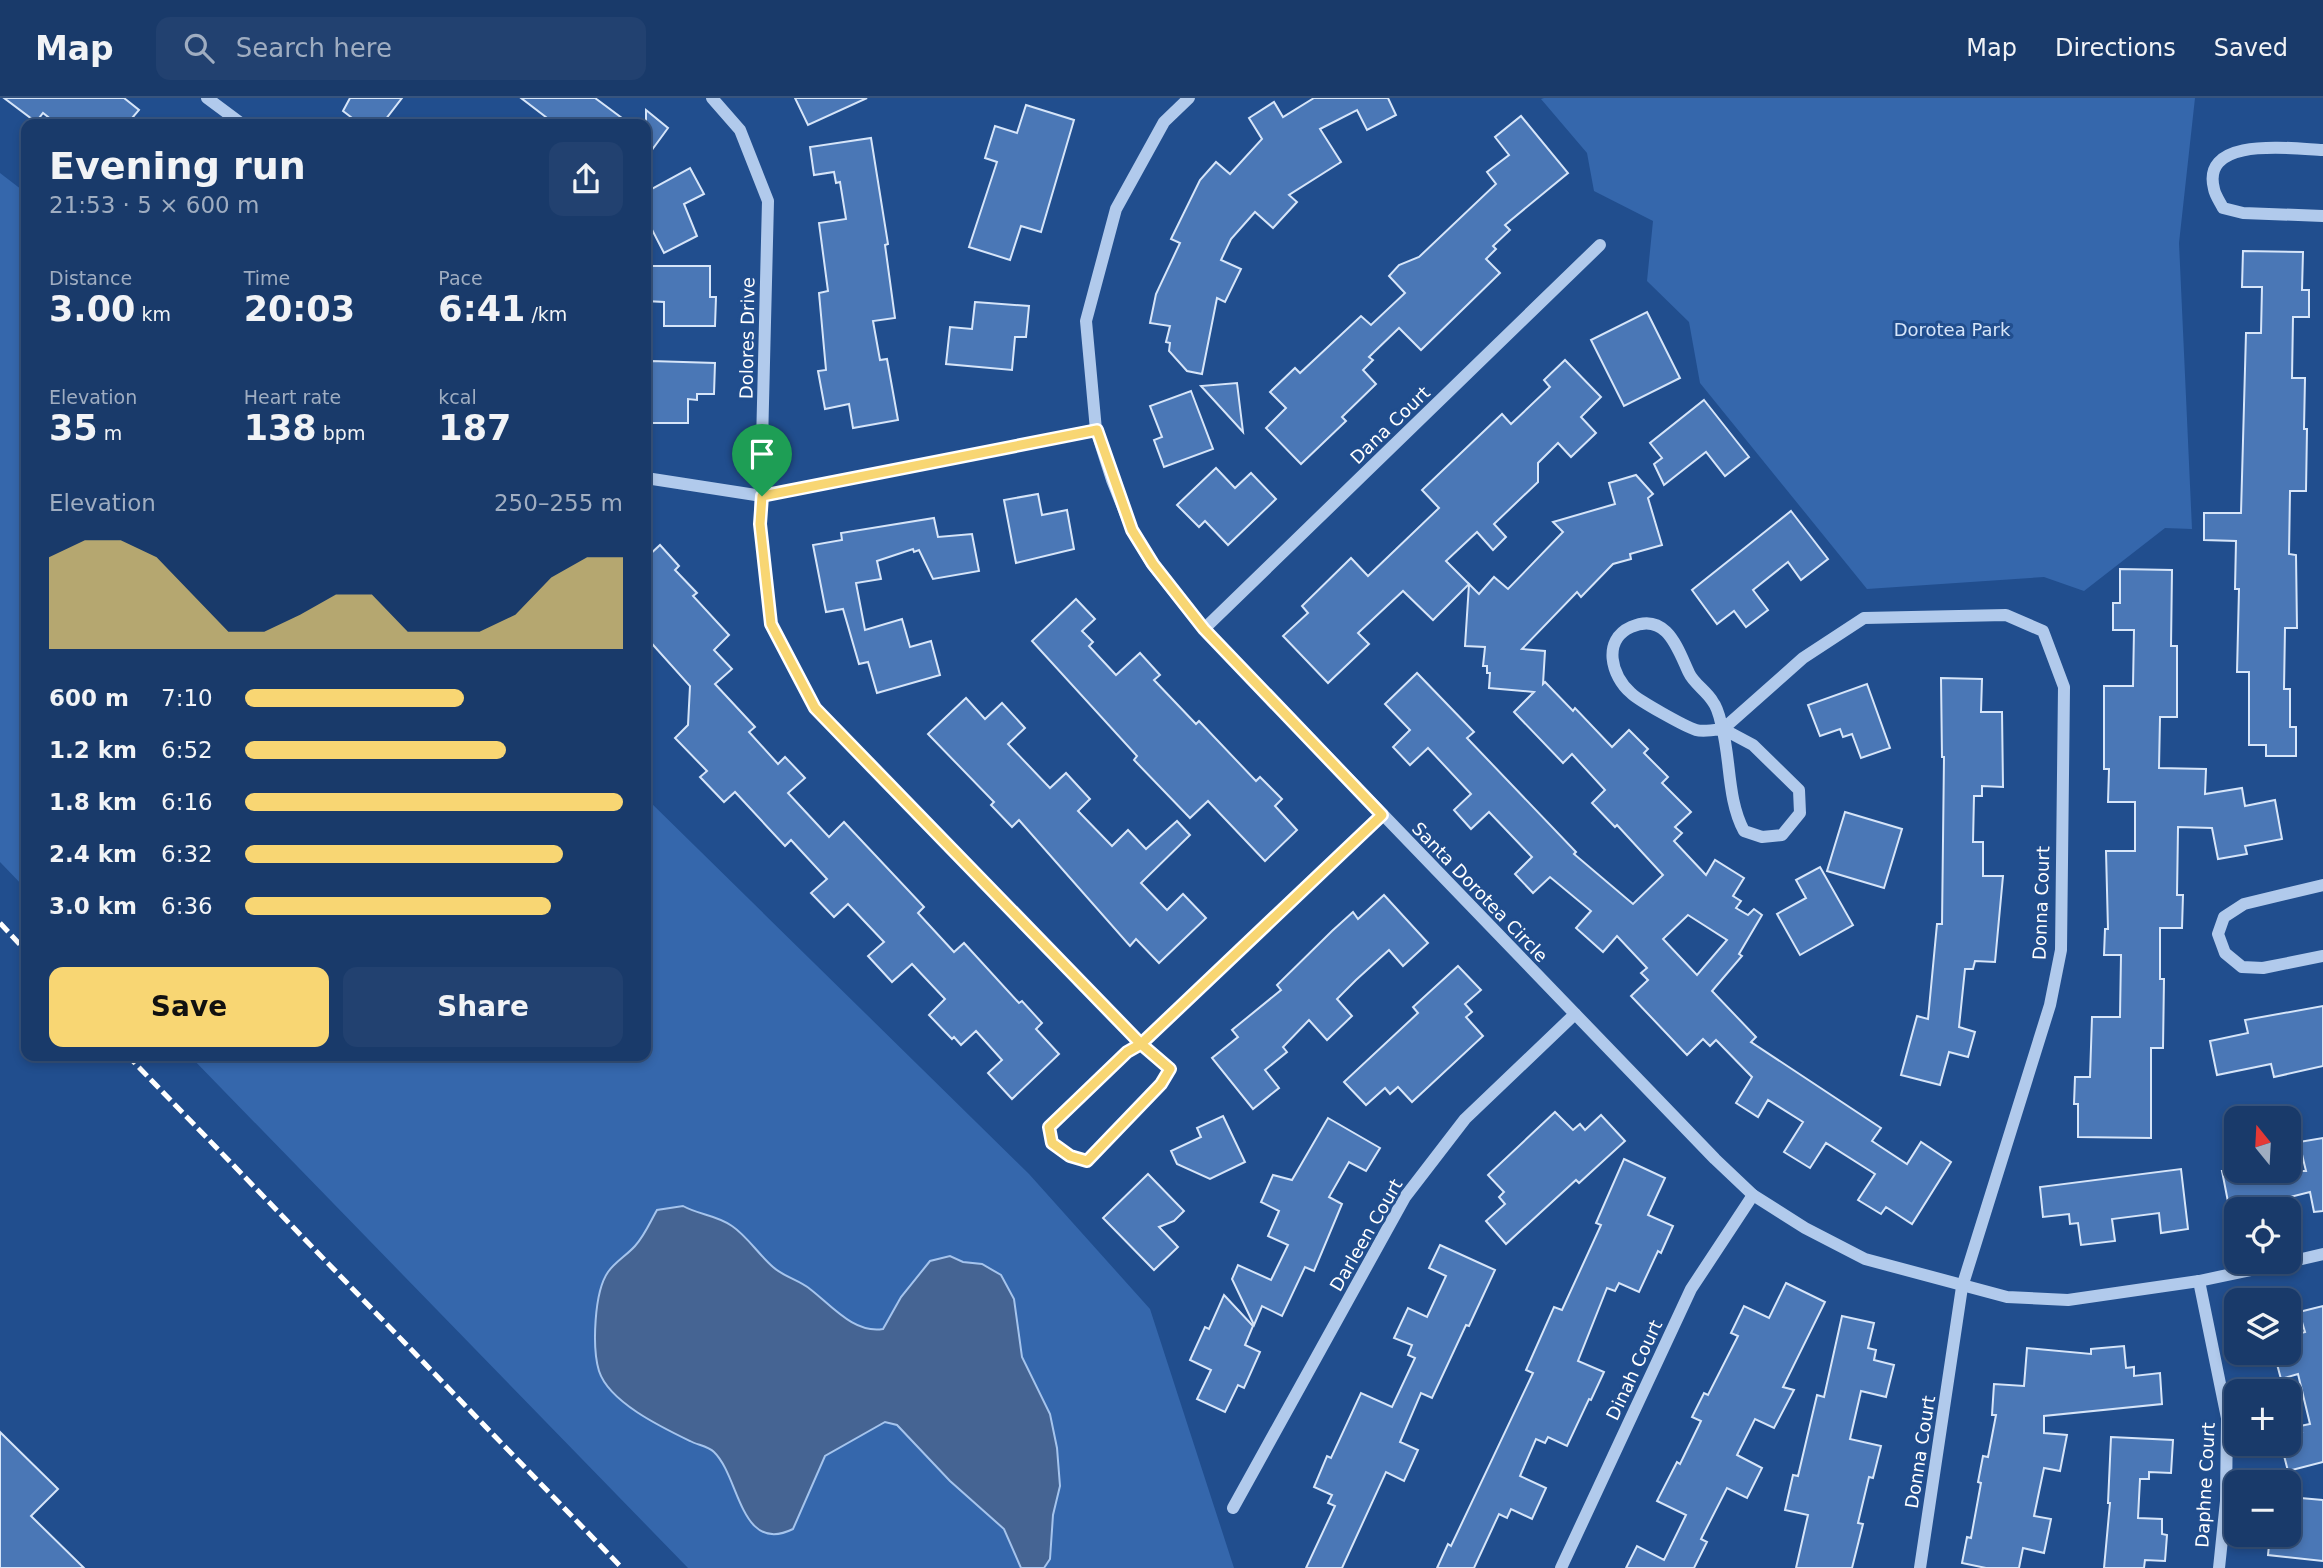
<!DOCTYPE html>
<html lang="en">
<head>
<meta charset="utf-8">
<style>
  body { margin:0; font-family:"DejaVu Sans",sans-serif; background:#224170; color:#f1f3f6; height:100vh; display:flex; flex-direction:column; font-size:26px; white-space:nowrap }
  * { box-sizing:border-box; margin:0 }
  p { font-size:23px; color:#9fadc1 }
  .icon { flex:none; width:38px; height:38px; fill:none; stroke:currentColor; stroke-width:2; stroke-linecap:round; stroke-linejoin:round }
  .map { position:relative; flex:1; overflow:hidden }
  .drawer { position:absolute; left:21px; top:21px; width:630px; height:942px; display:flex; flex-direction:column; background:#193a6a; border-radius:14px; box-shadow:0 4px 10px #0003,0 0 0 2px #37547e }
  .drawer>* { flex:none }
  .needle { width:46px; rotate:342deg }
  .tools { position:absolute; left:2224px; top:1008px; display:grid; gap:14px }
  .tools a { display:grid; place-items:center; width:77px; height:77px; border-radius:14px; background:#193a6a; box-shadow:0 4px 10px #0003,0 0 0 2px #37547e; font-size:35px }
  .pin { position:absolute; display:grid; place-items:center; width:60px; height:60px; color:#fff; margin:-72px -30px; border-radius:50% 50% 50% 0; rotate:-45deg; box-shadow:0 0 7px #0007 }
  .pin .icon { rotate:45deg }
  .round { display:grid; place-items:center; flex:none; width:74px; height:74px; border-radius:14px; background:#224170 }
  .head { display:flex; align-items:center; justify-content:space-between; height:119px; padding:0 28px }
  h1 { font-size:38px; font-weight:700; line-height:52px }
  .figures { display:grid; grid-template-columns:repeat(3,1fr); gap:10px; height:119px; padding:7px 28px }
  .figures div { display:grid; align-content:center }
  .figures b { font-size:35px; font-weight:700 }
  .figures small { font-size:19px; font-weight:400 }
  .figures p { font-size:19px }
  .chart { height:196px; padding:14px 28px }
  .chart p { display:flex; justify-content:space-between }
  .chart svg { width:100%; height:126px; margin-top:7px; fill:#f8d673; opacity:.7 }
  .action { display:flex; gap:14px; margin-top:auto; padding:14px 28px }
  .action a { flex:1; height:80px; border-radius:14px; background:#f8d673; color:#111; font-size:28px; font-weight:700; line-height:80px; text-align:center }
  .action a+a { background:#224170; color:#f1f3f6 }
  ul { padding:0 28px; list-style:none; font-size:23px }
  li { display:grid; grid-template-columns:112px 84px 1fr; align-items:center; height:52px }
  li i { height:18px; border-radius:9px; background:#f8d673 }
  header { display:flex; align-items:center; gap:42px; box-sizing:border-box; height:98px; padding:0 35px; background:#193a6a; border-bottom:2px solid #37547e }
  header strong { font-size:33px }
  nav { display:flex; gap:38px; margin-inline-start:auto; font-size:24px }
  .search { width:490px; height:63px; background:#224170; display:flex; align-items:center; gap:18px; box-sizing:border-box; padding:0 24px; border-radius:14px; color:#9fadc1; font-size:26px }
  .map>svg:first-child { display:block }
</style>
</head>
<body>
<header>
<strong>Map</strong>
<div class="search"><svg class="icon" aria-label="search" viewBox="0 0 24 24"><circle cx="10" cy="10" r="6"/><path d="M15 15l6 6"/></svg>Search here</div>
<nav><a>Map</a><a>Directions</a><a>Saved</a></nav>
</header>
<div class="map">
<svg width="2323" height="1470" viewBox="0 0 2323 1470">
  <rect width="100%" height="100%" fill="#214e8e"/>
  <g fill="#3567ac">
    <path d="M1544,0H2195L2179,145L2192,431L2165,430L2084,493L2044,479L1867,491L1700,285L1689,224L1647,183L1653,123L1594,93L1587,55L1541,1Z"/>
    <path d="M0,75L26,95V791L0,764Z"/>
    <path d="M646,700L1029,1076L1150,1211L1234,1470H688L189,957H646Z"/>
  </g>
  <path fill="#456493" stroke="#a5c4ed" stroke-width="2" d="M683,1108C699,1117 717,1117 732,1128C747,1138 759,1157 773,1169C784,1179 799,1182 810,1191C831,1207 854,1236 883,1231L901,1199L930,1163L950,1158L963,1164L982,1166L1001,1177L1014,1201L1022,1259L1050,1316L1057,1350L1060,1388L1053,1417L1050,1461L1044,1470H1021L1004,1431L950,1383L897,1327L885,1324L825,1358L793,1431C740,1457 740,1379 714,1354C708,1348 697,1347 690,1343C661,1329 609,1304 599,1273C592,1250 594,1194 608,1174C615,1164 627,1157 635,1148C645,1137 650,1124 657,1112Z"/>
  <g fill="#4a77b6" stroke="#d6e5f9" stroke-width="2" fill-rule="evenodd">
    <path d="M4,0H124L139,12L127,26H57L43,15L36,24Z"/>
    <path d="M350,0H402L382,26H360L343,13Z"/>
    <path d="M521,0H595L630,26H555Z"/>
    <path d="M795,0H867L808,27Z"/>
    <path d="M1314,0H1388L1396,17L1367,32L1357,12L1320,31L1341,64L1289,97L1297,104L1273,130L1255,114L1231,141L1221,162L1241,171L1225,204L1217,200L1202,276L1187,273L1169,253L1170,245L1166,244L1170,228L1150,225L1156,196L1180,145L1171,141L1200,82L1216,64L1230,76L1262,41L1249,20L1274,4L1283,19Z"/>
    <path d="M1026,7L1074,22L1041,134L1021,128L1010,162L969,149L997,64L985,60L995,28L1017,35Z"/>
    <path d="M646,12L668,30L646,60Z"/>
    <path d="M1521,18L1568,75L1505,127L1510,132L1493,148L1496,151L1486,161L1500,175L1421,252L1399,230L1369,259L1373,262L1363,272L1376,286L1342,319L1346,323L1301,366L1266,330L1286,310L1270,294L1295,270L1300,275L1361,218L1371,227L1405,195L1389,178L1399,167L1419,159L1496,86L1487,74L1509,57L1495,39Z"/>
    <path d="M871,40L888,146L885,147L895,220L873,223L880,262L887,261L898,322L853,330L849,306L825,311L818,273L826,272L819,195L828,193L819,125L846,121L840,84L836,85L834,74L814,77L810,49Z"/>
    <path d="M690,70L704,96L684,106L697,138L664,155L646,120V94Z"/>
    <path d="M2243,153L2303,154L2302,192H2309V219H2293L2292,280H2305L2304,331H2307L2306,393H2290L2289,456L2296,457L2297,530H2285L2284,591H2290V629H2296V658H2266V647H2249V574H2237L2239,491H2235L2236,443L2204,442V415H2241L2246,235H2261L2262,189H2242Z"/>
    <path d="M646,168H710V199H716L715,228H664V204L646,203Z"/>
    <path d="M975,204L1029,208L1026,239H1015L1012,272L946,266L950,229L972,231Z"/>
    <path d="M1647,214L1680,280L1624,308L1591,242Z"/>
    <path d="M1565,262L1601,299L1581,319L1596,335L1571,359L1558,345L1538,365V384L1494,426L1506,439L1493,452L1477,434L1446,463L1469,486L1433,522L1403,493L1358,535L1369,546L1328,585L1283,538L1308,515L1302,508L1351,460L1368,478L1439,410L1422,392L1502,316L1511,326L1550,289L1544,282Z"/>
    <path d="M651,263L715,265L714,296H697V302L688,301V325H652V297H649Z"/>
    <path d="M1237,285L1243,334L1201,288Z"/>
    <path d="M1191,293L1213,351L1164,369L1154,342L1162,339L1150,308Z"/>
    <path d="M1704,302L1749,359L1725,378L1706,354L1664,387L1654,366L1662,360L1650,345Z"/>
    <path d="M1216,370L1235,390L1251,375L1276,401L1228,447L1205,423L1199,429L1177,407Z"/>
    <path d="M1636,377L1653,396L1648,400L1662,447L1630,456L1631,461L1613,466L1581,499L1577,494L1522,551L1545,553L1543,586L1545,584L1573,613L1575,610L1612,649L1629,632L1648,651L1644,655L1668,679L1662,685L1691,714L1675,729L1682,735L1674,743L1706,777L1715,762L1744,780L1733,798L1741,803L1736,810L1748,817L1754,811L1762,817L1739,856L1742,858L1712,893L1756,939L1751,944L1881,1030L1872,1043L1907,1066L1921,1044L1951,1064L1912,1126L1886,1109L1881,1116L1858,1102L1875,1076L1826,1045L1810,1070L1784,1054L1803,1024L1768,1002L1758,1019L1736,1005L1752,979L1716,942L1710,948L1703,941L1687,957L1631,898L1648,882L1641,875L1647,870L1617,838L1603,854L1576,830L1591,813L1550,779L1533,795L1515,776L1532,759L1489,714L1471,731L1454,712L1471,696L1428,650L1410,667L1393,649L1410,632L1385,606L1417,575L1474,634L1467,640L1576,754L1574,756L1633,806L1663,777L1617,727L1615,729L1592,705L1605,692L1572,656L1563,665L1514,614L1534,594L1489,590L1490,575H1487V568H1483L1485,549L1465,548L1469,486L1479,496L1494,479L1508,491L1563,434L1553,424L1615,406L1609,385ZM1688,817L1727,842L1697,877L1663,841Z"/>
    <path d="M1038,396L1042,417L1067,412L1074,451L1016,465L1004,402Z"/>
    <path d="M1791,413L1828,461L1801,482L1788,464L1753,492L1768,512L1746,529L1734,513L1717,526L1692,492Z"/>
    <path d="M934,420L938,439L972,436L979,473L933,481L919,452L914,454L913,451L877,463L881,481L856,485L865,532L902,521L910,549L931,543L940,577L877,595L868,564L859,566L843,511L826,514L813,447L842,442L841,435Z"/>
    <path d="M660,447L679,468L675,472L697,495L693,498L729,537L714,552L732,571L715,586L755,629L749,634L778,666L785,659L805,680L788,695L829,739L844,724L924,809L918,815L954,854L964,845L1019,905L1022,903L1042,925L1036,931L1059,956L1012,1001L988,975L1002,962L976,933L961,947L954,939L952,941L929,917L945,901L912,866L892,884L868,858L884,844L848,806L834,819L811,795L827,781L791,742L785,748L735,694L724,704L700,679L707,673L675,640L688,627L690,588L646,539V460Z"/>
    <path d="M2120,471L2172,472L2171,548H2177V619H2160L2159,670L2206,671L2205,696L2242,690L2245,708L2275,702L2282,741L2245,748L2247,756L2218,761L2212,730L2178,729L2177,797H2183L2182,830H2160V881H2164L2163,950H2151V1040L2078,1039V1006H2074L2075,979H2090L2092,919H2120L2121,857H2104L2105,831H2108L2106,753H2135V704H2108L2109,671H2104V588H2133L2134,532H2113V505H2120Z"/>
    <path d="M1076,501L1095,521L1082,533L1093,544L1089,548L1116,577L1140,555L1160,577L1154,582L1196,626L1199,623L1256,683L1260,679L1282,701L1275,708L1297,732L1265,763L1208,703L1190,720L1134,662L1137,658L1032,543Z"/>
    <path d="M1941,580L1982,581L1981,614H2002L2003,689L1982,688V698H1974L1973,744H1983V778H2003L1995,864L1975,863L1973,871H1965L1959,929L1975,934L1968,959L1949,954L1940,987L1901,977L1917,918L1928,921L1937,826H1942L1944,659H1942Z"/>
    <path d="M1867,586L1890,650L1861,660L1852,636L1843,639L1840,631L1820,638L1808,607Z"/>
    <path d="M966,600L985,621L1002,605L1025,630L1008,646L1050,690L1066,675L1090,701L1078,713L1112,748L1128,732L1146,751L1177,723L1190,737L1141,785L1167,812L1183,796L1206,820L1159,865L1136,841L1130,848L1019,722L1012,729L991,707L994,704L928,636Z"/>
    <path d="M1845,714L1902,731L1884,790L1827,773Z"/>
    <path d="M1820,769L1853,827L1800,857L1777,816L1806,800L1796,782Z"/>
    <path d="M1384,797L1428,845L1403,868L1389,852L1356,882L1337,901L1352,918L1327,942L1309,922L1283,949L1287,954L1265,972L1279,990L1253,1011L1212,960L1238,939L1232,932L1281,892L1277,887L1332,833L1353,814L1358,821Z"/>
    <path d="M1458,868L1481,892L1465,906L1472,914L1466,919L1483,938L1412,1004L1398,989L1390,996L1385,990L1366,1007L1344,984L1418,915L1413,909Z"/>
    <path d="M2323,908V968L2274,979L2271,966L2217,977L2210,943L2248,935L2245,922Z"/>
    <path d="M1555,1014L1573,1032L1580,1026L1585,1032L1601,1017L1625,1043L1579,1085L1576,1082L1506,1146L1486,1123L1505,1106L1499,1099L1504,1094L1488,1077Z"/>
    <path d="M1223,1018L1245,1064L1210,1081L1177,1066L1171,1053L1201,1039L1197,1030Z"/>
    <path d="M1328,1020L1380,1050L1366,1073L1349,1064L1329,1099L1342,1106L1314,1173L1305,1169L1282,1218L1262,1208L1254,1227L1232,1181L1238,1167L1271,1182L1288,1147L1268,1138L1279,1113L1261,1104L1273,1077L1292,1082Z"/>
    <path d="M2323,1040V1113L2314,1114L2310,1094L2230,1114L2222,1073H2306L2299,1044Z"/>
    <path d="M1624,1061L1665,1080L1648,1117L1673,1128L1661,1155L1658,1153L1639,1194L1619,1185L1615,1193L1607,1190L1578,1263L1604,1274L1591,1302L1589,1301L1567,1348L1548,1339L1545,1345L1536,1341L1520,1378L1546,1390L1532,1421L1511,1411L1507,1420L1499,1416L1474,1470H1437L1448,1446L1451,1448L1533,1275L1526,1272L1554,1209L1562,1212L1601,1127L1596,1125Z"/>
    <path d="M2181,1071L2188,1131L2161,1135L2159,1115L2112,1121L2115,1143L2081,1147L2078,1125L2070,1126L2069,1116L2043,1119L2040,1089Z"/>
    <path d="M1148,1076L1184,1113L1174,1123L1159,1129L1178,1149L1154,1172L1103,1120Z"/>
    <path d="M1440,1147L1495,1172L1469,1228L1466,1227L1432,1300L1421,1295L1400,1344L1418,1352L1404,1383L1386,1374L1342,1470H1306L1335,1408L1328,1405L1332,1397L1314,1389L1327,1358L1331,1360L1361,1295L1392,1309L1415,1260L1408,1257L1412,1247L1394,1240L1408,1210L1427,1219L1446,1178L1429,1170Z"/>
    <path d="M1786,1185L1825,1204L1783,1289L1794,1292L1774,1330L1755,1321L1737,1357L1762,1370L1747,1400L1727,1390L1701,1441L1707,1444L1694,1470H1626L1637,1448L1664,1462L1686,1417L1657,1403L1677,1364L1680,1366L1701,1323L1692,1319L1704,1295L1708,1297L1738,1238L1731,1235L1744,1208L1769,1220Z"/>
    <path d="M1224,1197L1253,1228L1245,1247L1260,1254L1244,1290L1238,1287L1225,1314L1197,1301L1211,1272L1190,1262L1205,1229L1209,1231Z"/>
    <path d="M2323,1208V1364L2288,1373L2281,1346H2289V1337L2302,1334L2300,1328L2310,1326L2298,1276L2281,1281L2274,1255H2289V1246L2299,1244L2297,1236L2305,1234L2299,1214Z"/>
    <path d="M1842,1218L1874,1225L1868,1250L1876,1252L1874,1262L1894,1267L1886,1299L1861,1293L1850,1341L1881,1348L1873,1380L1869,1379L1858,1425L1863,1426L1852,1470H1796L1808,1417L1785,1412L1793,1377L1798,1378L1817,1297L1824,1299Z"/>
    <path d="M2124,1248L2126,1270L2134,1269V1278L2160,1275L2162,1306L2044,1318V1335L2067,1337L2060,1373L2044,1370L2034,1418L2051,1421L2044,1455L2023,1450L2019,1470H1986L1962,1465L1967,1439L1971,1440L1981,1385L1978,1384L1983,1358L1988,1359L1996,1317H1992L1994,1286L2024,1288L2027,1250L2091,1256V1251Z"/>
    <path d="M0,1334L58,1391L31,1418L84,1470H0Z"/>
    <path d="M2111,1339L2173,1342L2171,1375L2149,1374V1381H2140L2138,1420L2162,1421V1436L2167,1437L2165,1463L2145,1462L2144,1470H2104L2110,1405H2108Z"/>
    <path d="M2289,1399L2323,1402V1463L2268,1457L2270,1437H2289Z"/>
  </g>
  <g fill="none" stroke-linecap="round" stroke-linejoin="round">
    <g stroke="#b1caec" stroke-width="12">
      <path d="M207,0L242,26"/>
      <path d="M712,0L740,32L768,103L760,426L771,526L815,610L1141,946L1382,717"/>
      <path d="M1189,0L1164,24L1116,111L1086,223L1096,332L1112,382L1132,432L1152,466L1204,531L1715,1061L1753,1097L1805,1130L1865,1161L2007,1199L2068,1202L2199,1183L2289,1164"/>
      <path d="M2323,52C2294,51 2200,37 2214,91C2215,97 2220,104 2223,110L2243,115L2323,118"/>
      <path d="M646,380L762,398L1096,332"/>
      <path d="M1204,531L1600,147"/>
      <path d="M1723,631L1803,560L1864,520L2006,517L2043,533L2064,589L2061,852L2050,907L1962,1189L1920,1470"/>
      <path d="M1723,631C1715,632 1703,634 1696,632C1686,629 1639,603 1631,595C1611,578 1602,542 1631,529C1667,513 1678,552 1689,575C1694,586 1707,593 1713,604C1718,610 1720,621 1722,629C1731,663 1727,701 1744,733L1762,739L1782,737L1800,715L1799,692L1753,647L1723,631"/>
      <path d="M2323,787L2244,806L2224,819L2218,836L2225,855L2242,869L2263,870L2323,858"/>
      <path d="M1141,946L1170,971L1161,986L1087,1063L1070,1058L1052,1045L1049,1029L1127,954Z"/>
      <path d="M2289,1164L2323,1156"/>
      <path d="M2199,1183L2227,1320L2226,1403L2219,1470"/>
      <path d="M1233,1410L1405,1099L1465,1021L1575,916"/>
      <path d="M1561,1470L1691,1191L1753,1097"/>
    </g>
    <g stroke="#fff" stroke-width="5" stroke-dasharray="12 5" stroke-linecap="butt">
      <path d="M0,825L26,853"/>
      <path d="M127,957L622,1470"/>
    </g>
  </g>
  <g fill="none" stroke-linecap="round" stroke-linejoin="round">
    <defs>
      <path id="route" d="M762,398L760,426L771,526L815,610L1141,946L1170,971L1161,986L1087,1063L1070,1058L1052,1045L1049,1029L1127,954L1141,946L1382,717L1204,531L1153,466L1132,432L1097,332L762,398"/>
    </defs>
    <use href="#route" stroke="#fff" stroke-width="14"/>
    <use href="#route" stroke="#f8d673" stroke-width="9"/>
  </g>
  <g text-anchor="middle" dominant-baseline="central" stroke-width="6" stroke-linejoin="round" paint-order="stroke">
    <g font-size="18" fill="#d6e5f9" stroke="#214e8e">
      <text x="1952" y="231">Dorotea Park</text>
    </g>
    <g font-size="18" fill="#fff" stroke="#214e8e">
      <text transform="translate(747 240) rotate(-89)">Dolores Drive</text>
      <text transform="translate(1390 327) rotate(-44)">Dana Court</text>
      <text transform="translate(1480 794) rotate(46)">Santa Dorotea Circle</text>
      <text transform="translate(2041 805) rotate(-88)">Donna Court</text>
      <text transform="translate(1366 1137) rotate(-60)">Darleen Court</text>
      <text transform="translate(1634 1272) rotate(-65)">Dinah Court</text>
      <text transform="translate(1920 1354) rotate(-81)">Donna Court</text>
      <text transform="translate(2205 1387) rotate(-87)">Daphne Court</text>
    </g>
  </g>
</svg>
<div class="tools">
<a><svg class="needle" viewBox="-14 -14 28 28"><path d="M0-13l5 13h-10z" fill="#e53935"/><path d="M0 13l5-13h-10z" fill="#9fadc1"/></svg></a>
<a><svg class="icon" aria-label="locate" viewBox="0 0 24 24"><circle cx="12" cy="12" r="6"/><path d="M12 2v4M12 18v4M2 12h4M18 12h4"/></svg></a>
<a><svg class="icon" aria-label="layers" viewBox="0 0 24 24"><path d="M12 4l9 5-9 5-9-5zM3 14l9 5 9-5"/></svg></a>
<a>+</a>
<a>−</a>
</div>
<div class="pin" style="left:762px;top:398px;background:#1e9e55"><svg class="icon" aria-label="arrive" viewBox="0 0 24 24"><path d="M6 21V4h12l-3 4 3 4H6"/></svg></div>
<section class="drawer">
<div class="head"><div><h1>Evening run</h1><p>21:53 · 5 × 600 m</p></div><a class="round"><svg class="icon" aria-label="share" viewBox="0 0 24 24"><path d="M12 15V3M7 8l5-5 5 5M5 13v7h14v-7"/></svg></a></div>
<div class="figures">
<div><p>Distance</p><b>3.00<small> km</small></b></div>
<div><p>Time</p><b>20:03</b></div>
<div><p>Pace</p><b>6:41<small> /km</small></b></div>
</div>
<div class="figures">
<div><p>Elevation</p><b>35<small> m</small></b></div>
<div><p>Heart rate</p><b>138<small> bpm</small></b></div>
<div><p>kcal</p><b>187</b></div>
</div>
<div class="chart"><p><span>Elevation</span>250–255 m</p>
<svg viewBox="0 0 160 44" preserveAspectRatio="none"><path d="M0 44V12L10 6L20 6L30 12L40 25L50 38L60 38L70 32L80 25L90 25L100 38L110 38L120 38L130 32L140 19L150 12L160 12V44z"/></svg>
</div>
<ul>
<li><b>600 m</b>7:10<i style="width:58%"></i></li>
<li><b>1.2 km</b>6:52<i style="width:69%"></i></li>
<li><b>1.8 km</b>6:16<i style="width:100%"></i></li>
<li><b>2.4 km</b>6:32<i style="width:84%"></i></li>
<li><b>3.0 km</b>6:36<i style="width:81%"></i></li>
</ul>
<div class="action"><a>Save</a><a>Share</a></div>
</section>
</div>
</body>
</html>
